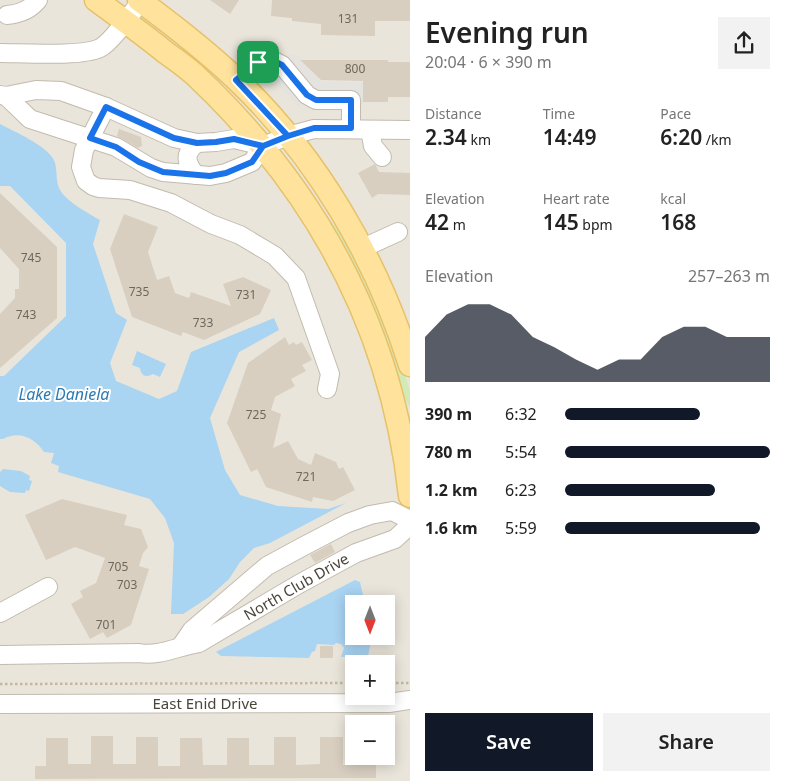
<!DOCTYPE html>
<html lang="en">
<head>
<meta charset="utf-8">
<style>
  body { margin:0; font-family:"Noto Sans",sans-serif; background:#f2f2f2; color:#222; height:100vh; display:flex; flex-direction:column; font-size:19px; white-space:nowrap }
  * { box-sizing:border-box; margin:0 }
  p { font-size:16px; color:#767676 }
  .icon { flex:none; width:28px; height:28px; fill:none; stroke:currentColor; stroke-width:2; stroke-linecap:round; stroke-linejoin:round }
  .map { position:relative; flex:1; overflow:hidden }
  .panel { display:flex; flex-direction:column; background:#fff; width:375px }
  .panel>* { flex:none }
  .needle { width:32px; rotate:180deg }
  .fabs { position:absolute; left:345px; top:595px; display:grid; gap:10px }
  .fabs a { display:grid; place-items:center; width:50px; height:50px; border-radius:0px; background:#fff; box-shadow:0 2px 12px #0003; font-size:25px }
  .pin { position:absolute; display:grid; place-items:center; width:42px; height:42px; color:#fff; margin:-21px; border-radius:10px; box-shadow:0 2px 8px #0006 }
  .round { display:grid; place-items:center; flex:none; width:52px; height:52px; border-radius:0px; background:#f2f2f2 }
  .head { display:flex; align-items:center; justify-content:space-between; height:85px; padding:0 15px }
  h1 { font-size:28px; font-weight:600; line-height:38px }
  .metrics { display:grid; grid-template-columns:repeat(3,1fr); gap:8px; height:85px; padding:5px 15px }
  .metrics div { display:grid; align-content:center }
  .metrics b { font-size:21px; font-weight:600 }
  .metrics small { font-size:14px; font-weight:400 }
  .metrics p { font-size:14px }
  .chart { height:140px; padding:10px 15px }
  .chart p { display:flex; justify-content:space-between }
  .chart svg { width:100%; height:90px; margin-top:5px; fill:#111827; opacity:.7 }
  .primary-button { display:flex; gap:10px; margin-top:auto; padding:10px 15px }
  .primary-button a { flex:1; height:58px; border-radius:0px; background:#111827; color:#fff; font-size:20px; font-weight:600; line-height:58px; text-align:center }
  .primary-button a+a { background:#f2f2f2; color:#222 }
  ul { padding:0 15px; list-style:none; font-size:16px }
  li { display:grid; grid-template-columns:80px 60px 1fr; align-items:center; height:38px }
  li i { height:12px; border-radius:6px; background:#111827 }
  main { display:flex; flex:1; min-height:0 }
  .map>svg:first-child { display:block }
</style>
</head>
<body>
<main>
<div class="map">
<svg width="410" height="781" viewBox="0 0 410 781">
  <rect width="100%" height="100%" fill="#f6f3ec"/>
  <path fill="#eae5da" fill-rule="evenodd" d="M0,0H410V781H0ZM354,604H386V636H354ZM354,664H386V696H354ZM354,724H386V756H354Z"/>
  <path fill="#d2eab5" d="M299,174L330,220L352,249L366,274L402,363L410,392V408L296,176Z"/>
  <path fill="#e5e3e0" d="M247,54L301,55V62L321,82H363L364,105L298,106Z"/>
  <g fill="#a9d4f2">
    <path d="M0,124C15,132 46,145 54,160C58,169 55,181 60,190C67,202 88,213 100,220L93,244L116,313L127,320L110,363L116,381L159,399L177,391L191,352L274,318L279,330L239,352L210,418L225,470L240,495L278,506L328,509L346,503L270,543L254,548L240,562L229,579L209,597L183,614H171L174,543L165,518L150,499L58,472L59,466L51,463L54,453L44,452C35,438 19,430 3,439H0V376H4L66,316V243L10,186H0Z"/>
    <path d="M137,351L166,364L160,377L153,374C146,378 141,376 140,368L132,365Z"/>
    <path d="M3,469L21,471L30,476L29,480L32,481L29,491L26,490L25,493L10,492L0,486V472Z"/>
    <path d="M355,580L360,582L365,604H354V636H372L368,656L341,657L344,648L341,644L336,643L334,645L317,644L315,651L312,652L309,658L221,656L216,652Z"/>
  </g>
  <g fill="#d8cfc1">
    <path d="M210,0H239L230,14Z"/>
    <path d="M272,0H410V21H375V36L321,35V24L292,21V18L271,16Z"/>
    <path d="M300,60H388V62H410V97H388V102H363V81L321,80Z"/>
    <path d="M119,129L141,137L142,146L138,148L117,136Z"/>
    <path d="M375,164L379,172L410,173V195L378,194L372,198L358,173Z"/>
    <path d="M0,193L57,247V318L0,368V314L15,298V289H19V269L0,248Z"/>
    <path d="M124,214L158,227L148,252L157,280L169,276L175,293L189,298L191,292L231,306L223,284L243,277L271,290L260,314L204,340L183,332L181,336L132,317L110,249Z"/>
    <path d="M285,337L289,345L294,342L296,345L302,342L312,360L302,365L306,371L291,379L295,386L275,397L271,410L281,414L273,448L288,441L298,459L311,465L315,453L336,462L339,469L343,467L355,490L333,501L313,497L312,502L266,487L257,469L251,472L227,423L248,363Z"/>
    <path d="M62,499L127,515L124,525L141,529L148,547L143,553L139,566L149,569L131,625L107,638L103,632L90,639L71,604L83,597L80,591L96,583L105,558L75,547L46,560L25,515Z"/>
    <path d="M331,544L335,552L315,563L310,555Z"/>
    <rect x="320" y="646" width="13" height="12"/>
    <path d="M91,736H113V764H136V737H158V766H180V738H202L203,765H227V738H249V765H274V737H296V765L320,764V737H343V765H365V756H376V778L35,779V766H46V738H68V764H91Z"/>
  </g>
  <g fill="none" stroke-linecap="round" stroke-linejoin="round">
    <defs>
      <g id="minor">
        <path d="M7,15C20,14 30,10 38,0"/>
        <path d="M0,53C22,53 83,57 100,48C112,42 132,12 141,1"/>
        <path d="M236,80L258,62H276L282,65L307,95L316,100H351V128"/>
        <path d="M0,95L6,96L36,90L61,91L106,107L174,138L197,143L216,142L234,139L263,146"/>
        <path d="M6,96L30,119L116,147L151,168L163,172L210,176L226,173L252,162L263,146"/>
        <path d="M106,107L84,150L81,167L86,181L93,186L99,188L130,190L171,203L211,224L240,235L275,256L296,278L330,374L327,389"/>
        <path d="M370,130L373,146L382,157"/>
        <path d="M263,146L288,136L314,129L410,130"/>
        <path d="M196,175C186,163 183,154 197,143"/>
        <path d="M363,248L398,232"/>
        <path d="M0,613L48,587"/>
        <path d="M181,646L192,630L267,566L302,547L348,523L370,515L392,511L410,520"/>
        <path d="M0,655L139,653C159,657 178,646 199,643L299,584L356,553L395,539L410,525"/>
        <path d="M0,704L389,703L410,700"/>
      </g>
      <g id="major">
        <path d="M96,0C119,17 143,34 165,52C175,59 186,67 195,75C317,190 392,328 410,496"/>
        <path d="M139,0C173,25 205,50 236,79C317,156 377,259 410,365"/>
      </g>
    </defs>
    <use href="#minor" stroke="#c2bbae" stroke-width="20"/>
    <use href="#major" stroke="#e6c16a" stroke-width="25"/>
    <g stroke="#c4b79f" stroke-width="2.5" stroke-dasharray="2.5 2.5" stroke-linecap="butt">
      <path d="M386,683H410"/>
      <path d="M0,684L354,683"/>
    </g>
    <use href="#minor" stroke="#fff" stroke-width="18"/>
    <use href="#major" stroke="#ffe39c" stroke-width="22"/>
  </g>
  <g fill="none" stroke-linecap="round" stroke-linejoin="round">
    <defs>
      <path id="route" d="M258,62L236,80L288,136L263,146L252,162L226,173L210,176L163,172L139,162L116,147L90,138L106,107L174,138L197,143L216,142L234,139L263,146L288,136L314,128H351V100H316L307,95L282,65L276,62H258"/>
    </defs>
    <use href="#route" stroke="#fff" stroke-width="10"/>
    <use href="#route" stroke="#1a73e8" stroke-width="6"/>
  </g>
  <g text-anchor="middle" dominant-baseline="central" stroke-width="4" stroke-linejoin="round" paint-order="stroke">
    <g font-size="12" fill="#6e675b">
      <text x="348" y="18">131</text>
      <text x="355" y="68">800</text>
      <text x="31" y="257">745</text>
      <text x="139" y="291">735</text>
      <text x="246" y="294">731</text>
      <text x="26" y="314">743</text>
      <text x="203" y="322">733</text>
      <text x="256" y="414">725</text>
      <text x="306" y="476">721</text>
      <text x="118" y="566">705</text>
      <text x="127" y="584">703</text>
      <text x="106" y="624">701</text>
    </g>
    <g font-size="15" fill="#4b4439" stroke="#fff">
      <text transform="translate(296 586) rotate(-30)">North Club Drive</text>
      <text x="205" y="703">East Enid Drive</text>
    </g>
    <g font-size="16" font-style="italic" fill="#2e7ab2" stroke="#fff">
      <text x="64" y="394">Lake Daniela</text>
    </g>
  </g>
</svg>
<div class="fabs">
<a><svg class="needle" viewBox="-14 -14 28 28"><path d="M0-13l5 13h-10z" fill="#e53935"/><path d="M0 13l5-13h-10z" fill="#767676"/></svg></a>
<a>+</a>
<a>−</a>
</div>
<div class="pin" style="left:258px;top:62px;background:#1e9e55"><svg class="icon" aria-label="arrive" viewBox="0 0 24 24"><path d="M6 21V4h12l-3 4 3 4H6"/></svg></div>
</div>
<section class="panel">
<div class="head"><div><h1>Evening run</h1><p>20:04 · 6 × 390 m</p></div><a class="round"><svg class="icon" aria-label="share" viewBox="0 0 24 24"><path d="M12 15V3M7 8l5-5 5 5M5 13v7h14v-7"/></svg></a></div>
<div class="metrics">
<div><p>Distance</p><b>2.34<small> km</small></b></div>
<div><p>Time</p><b>14:49</b></div>
<div><p>Pace</p><b>6:20<small> /km</small></b></div>
</div>
<div class="metrics">
<div><p>Elevation</p><b>42<small> m</small></b></div>
<div><p>Heart rate</p><b>145<small> bpm</small></b></div>
<div><p>kcal</p><b>168</b></div>
</div>
<div class="chart"><p><span>Elevation</span>257–263 m</p>
<svg viewBox="0 0 160 44" preserveAspectRatio="none"><path d="M0 44V22L10 11L20 6L30 6L40 11L50 22L60 27L70 33L80 38L90 33L100 33L110 22L120 17L130 17L140 22L150 22L160 22V44z"/></svg>
</div>
<ul>
<li><b>390 m</b>6:32<i style="width:66%"></i></li>
<li><b>780 m</b>5:54<i style="width:100%"></i></li>
<li><b>1.2 km</b>6:23<i style="width:73%"></i></li>
<li><b>1.6 km</b>5:59<i style="width:95%"></i></li>
</ul>
<div class="primary-button"><a>Save</a><a>Share</a></div>
</section>
</main>
</body>
</html>
